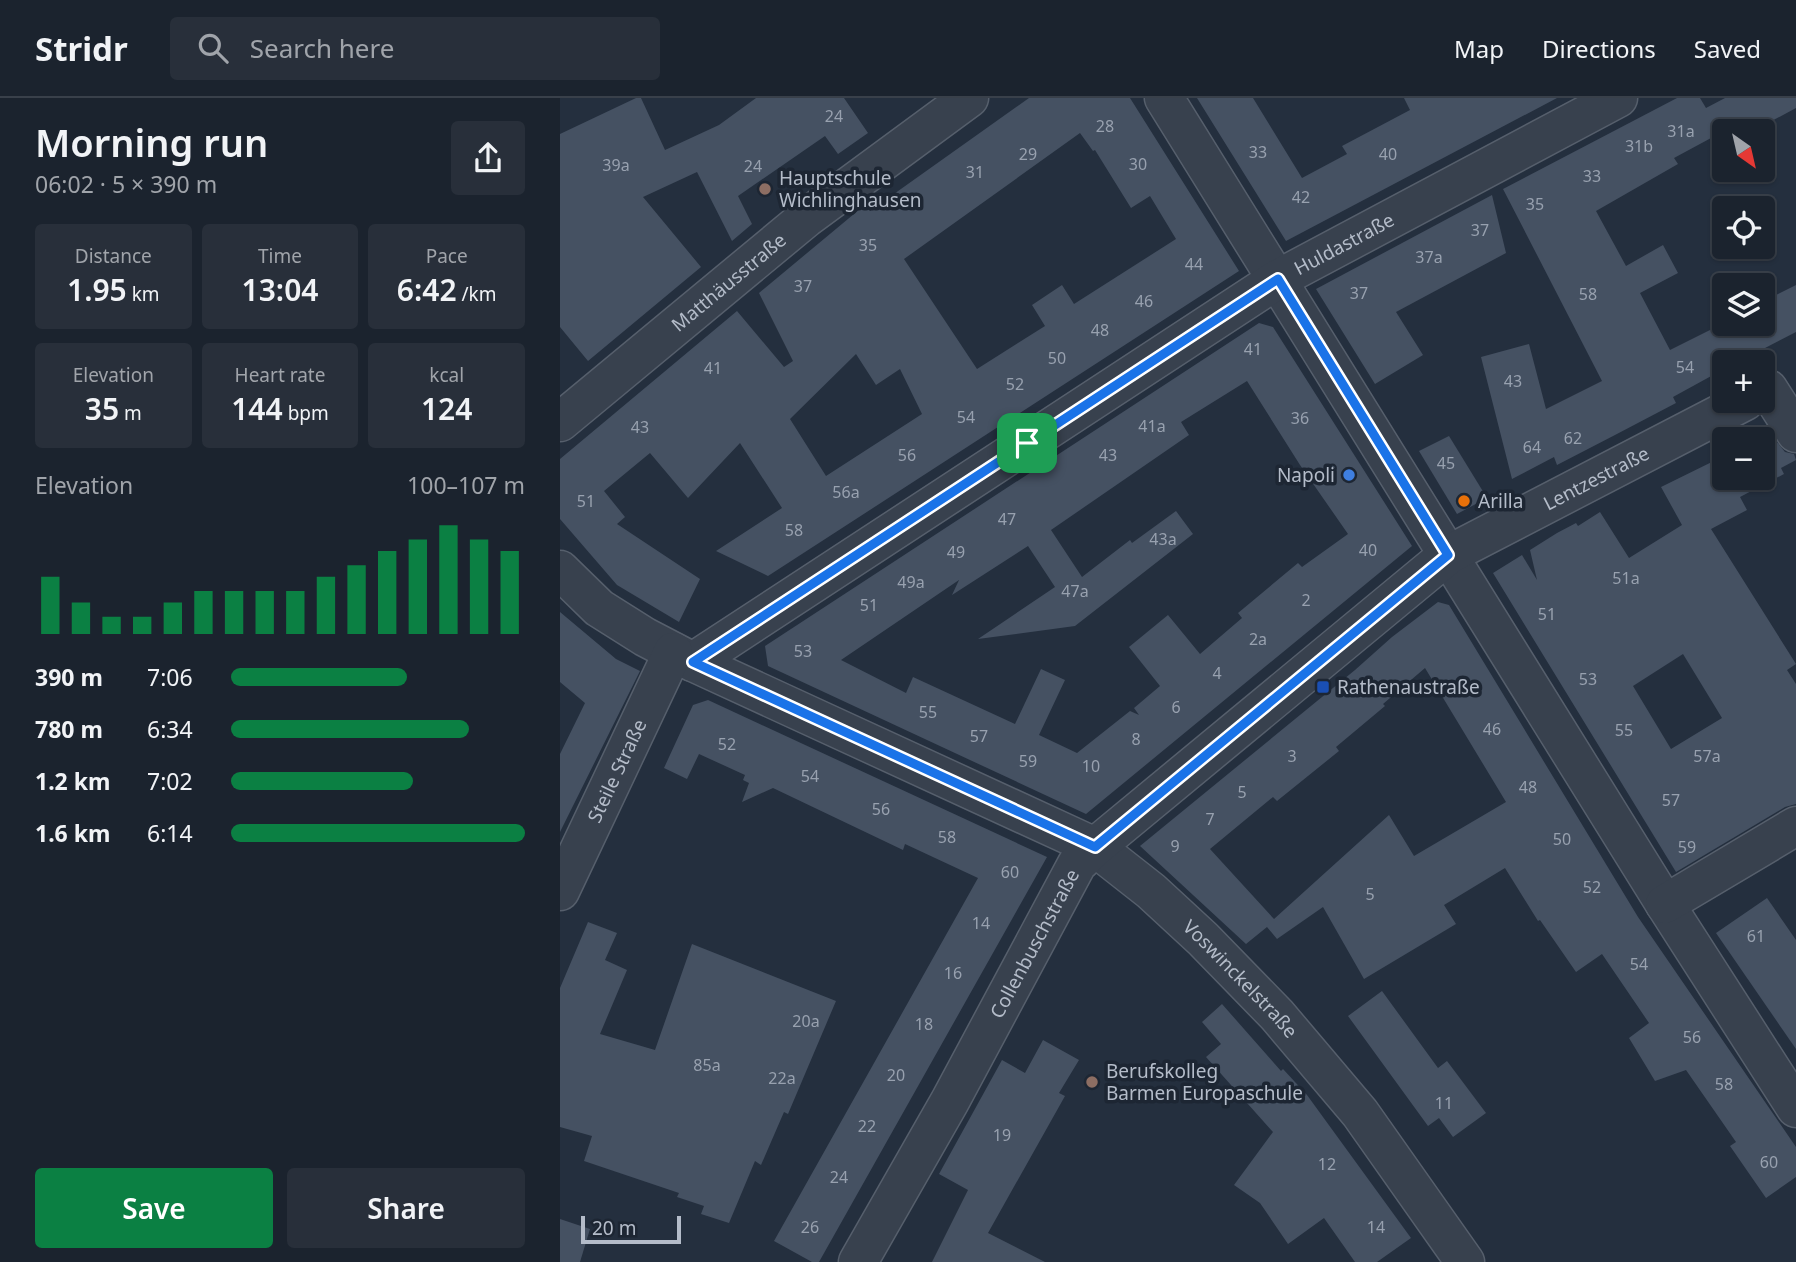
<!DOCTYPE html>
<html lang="en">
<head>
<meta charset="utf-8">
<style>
  body { margin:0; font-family:"Noto Sans",sans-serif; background:#282f3a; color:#f1f3f6; height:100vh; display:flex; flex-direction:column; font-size:26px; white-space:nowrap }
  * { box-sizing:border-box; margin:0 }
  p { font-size:23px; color:#a0a4aa }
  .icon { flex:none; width:38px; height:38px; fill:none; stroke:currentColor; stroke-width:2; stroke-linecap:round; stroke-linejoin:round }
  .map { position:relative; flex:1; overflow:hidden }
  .drawer { display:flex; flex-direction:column; background:#1b232e; width:560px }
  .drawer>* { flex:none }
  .needle { width:46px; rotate:146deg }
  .buttons { position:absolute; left:1152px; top:21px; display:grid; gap:14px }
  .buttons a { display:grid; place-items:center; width:63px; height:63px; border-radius:7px; background:#1b232e; box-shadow:0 2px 5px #0004,0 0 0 2px #39404a; font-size:35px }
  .scale { position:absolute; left:21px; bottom:18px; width:100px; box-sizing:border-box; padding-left:7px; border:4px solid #b4bcc9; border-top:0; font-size:19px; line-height:24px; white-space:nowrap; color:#b4bcc9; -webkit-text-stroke:5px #1d2633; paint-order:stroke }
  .pin { position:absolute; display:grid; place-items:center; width:60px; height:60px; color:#fff; margin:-30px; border-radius:14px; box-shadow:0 4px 10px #0006 }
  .round { display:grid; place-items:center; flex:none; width:74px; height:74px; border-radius:7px; background:#282f3a }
  .head { display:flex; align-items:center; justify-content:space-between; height:119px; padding:0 35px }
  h1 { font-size:38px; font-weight:600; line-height:52px }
  .metrics { display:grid; grid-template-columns:repeat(3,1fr); gap:10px; height:119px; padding:7px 35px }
  .metrics div { display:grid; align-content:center; border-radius:7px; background:#282f3a; text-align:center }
  .metrics b { font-size:30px; font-weight:600 }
  .metrics small { font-size:19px; font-weight:400 }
  .metrics p { font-size:19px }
  .chart { height:196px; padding:14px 35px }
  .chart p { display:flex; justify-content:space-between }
  .chart svg { width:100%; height:126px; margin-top:7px; stroke:#0b8043; stroke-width:6 }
  .primary-button { display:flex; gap:14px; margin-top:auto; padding:14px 35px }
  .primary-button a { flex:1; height:80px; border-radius:7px; background:#0b8043; color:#fff; font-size:28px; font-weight:600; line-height:80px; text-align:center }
  .primary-button a+a { background:#282f3a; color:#f1f3f6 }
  ul { padding:0 35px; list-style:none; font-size:23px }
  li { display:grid; grid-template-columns:112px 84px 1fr; align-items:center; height:52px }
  li i { height:18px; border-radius:9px; background:#0b8043 }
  header { display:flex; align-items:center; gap:42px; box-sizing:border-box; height:98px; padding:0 35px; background:#1b232e; border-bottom:2px solid #39404a }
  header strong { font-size:33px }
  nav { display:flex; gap:38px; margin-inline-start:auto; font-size:24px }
  .search { width:490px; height:63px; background:#282f3a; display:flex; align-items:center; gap:18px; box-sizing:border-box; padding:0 24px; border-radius:7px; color:#a0a4aa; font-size:26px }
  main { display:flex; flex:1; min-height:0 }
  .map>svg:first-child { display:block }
</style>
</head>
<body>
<header>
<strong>Stridr</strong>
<div class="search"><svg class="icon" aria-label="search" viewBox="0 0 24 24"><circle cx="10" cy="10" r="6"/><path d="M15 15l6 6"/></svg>Search here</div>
<nav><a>Map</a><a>Directions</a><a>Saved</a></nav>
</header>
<main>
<section class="drawer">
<div class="head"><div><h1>Morning run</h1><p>06:02 · 5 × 390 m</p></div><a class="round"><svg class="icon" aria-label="share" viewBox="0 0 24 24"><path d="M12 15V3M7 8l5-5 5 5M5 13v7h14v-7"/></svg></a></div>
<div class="metrics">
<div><p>Distance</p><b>1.95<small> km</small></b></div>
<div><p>Time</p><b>13:04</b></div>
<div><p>Pace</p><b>6:42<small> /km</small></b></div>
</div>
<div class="metrics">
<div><p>Elevation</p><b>35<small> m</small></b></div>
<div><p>Heart rate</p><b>144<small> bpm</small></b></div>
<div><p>kcal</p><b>124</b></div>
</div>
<div class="chart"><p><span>Elevation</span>100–107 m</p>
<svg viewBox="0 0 160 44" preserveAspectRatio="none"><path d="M5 44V24M15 44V33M25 44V38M35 44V38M45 44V33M55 44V29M65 44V29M75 44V29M85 44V29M95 44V24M105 44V20M115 44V15M125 44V11M135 44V6M145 44V11M155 44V15"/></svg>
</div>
<ul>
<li><b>390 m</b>7:06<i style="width:60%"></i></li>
<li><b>780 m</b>6:34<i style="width:81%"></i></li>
<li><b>1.2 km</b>7:02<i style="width:62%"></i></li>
<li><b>1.6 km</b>6:14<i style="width:100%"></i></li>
</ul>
<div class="primary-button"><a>Save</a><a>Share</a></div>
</section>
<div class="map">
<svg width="1236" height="1164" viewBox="0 0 1236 1164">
  <rect width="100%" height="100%" fill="#242f3e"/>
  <g fill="#455162" fill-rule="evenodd">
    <path d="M76,0H81L105,52L159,27L196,0H284L308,35L278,56L265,38L178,98L192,126L172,143L137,74L83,99L141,169L28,263L0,229V36Z"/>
    <path d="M469,0H570L679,173L208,478L156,453L222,410L180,345L128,400L90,355L44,393L65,419L57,426L140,481L119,524L57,487L0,421V361L177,213L224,269L233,263L199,195L306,106L310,113ZM520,35L533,53L535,52L571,110L590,98L616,141L514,206L502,187L472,207L485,228L417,271L344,161ZM296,256L316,287L340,271L362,316L266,378L230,321Z"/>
    <path d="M637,0H693L742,80L787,56L782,48L850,12L844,0H997L726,143Z"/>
    <path d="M1117,0H1140L1146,10L1165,0H1236V10L1193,33H1164L1114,60L1118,66L1036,113L1066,168L1103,147L1118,175L1080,195L1110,252L1164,225L1202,226V204L1236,187V234L1178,264H1164V271L1113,299L1116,305L1055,337L997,367L994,359L952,381L921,259L969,246L986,311L1042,283L943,91Z"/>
    <path d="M932,97L946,155L836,214L863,257L815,286L756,191Z"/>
    <path d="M699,225L713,229L852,448L526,716L208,568L205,548ZM687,283L740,367L788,436L742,469L738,465L678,515L682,520L640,556L608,517L569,549L600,588L574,610L579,617L570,613L517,655L479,637L505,582L481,571L455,626L353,579L346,595L281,562L399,482L392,497L468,448L495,489L418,541L515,528L633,436L616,413L572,445L570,442L522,479L491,432L629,337L621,324Z"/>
    <path d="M889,338L927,400L897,416L859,353Z"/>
    <path d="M1204,338L1206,341L1212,338L1225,354L1234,356L1236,362L1221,370L1224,376L1180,399L1187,412L1151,431L1236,566L1227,572L1236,586V706L1225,709L1116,774L933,475L962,457L977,482L970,452L997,435L1016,425L1018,428L1040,414L1069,460L1122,427L1101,389L1164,358V380H1202V341H1197ZM1123,556L1162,620L1111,651L1073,588Z"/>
    <path d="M878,504L889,507L1078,819L1236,1049V1079L1206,1100L1170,1048L1176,1044L1126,972L1095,983L1069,940L1089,925L1042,856L1016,874L980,822L978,823L945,770L884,807L896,826L804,881L763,809L717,841L707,829L686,846L580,748L795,572L832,539ZM865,570L946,704L854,758L829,717L714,821L650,751L713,699L717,703L779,653L776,649L825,608L823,606Z"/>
    <path d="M0,514L56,561L80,573L0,734V656L25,605L0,584Z"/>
    <path d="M148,602L487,759L259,1164H252L214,1143L418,780L345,746L343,752L213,690L182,704L189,685L183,682L185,677L139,656L127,681L104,670L133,607Z"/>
    <path d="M1207,800L1236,842V951L1156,835Z"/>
    <path d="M28,824L57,835L45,862L67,872L40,936L95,952L132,846L276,903L228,1016L224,1014L201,1067L195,1063L169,1125L141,1116L144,1108L117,1099L119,1095L24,1063L32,1038L0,1029V890Z"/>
    <path d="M822,893L878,970L887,963L926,1015L893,1039L879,1020L868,1028L788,918Z"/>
    <path d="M662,906L721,973L723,971L747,997L851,1140L817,1164H795L764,1120L728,1146L700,1105L674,1087L713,1034L646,959L661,946L642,924Z"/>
    <path d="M483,942L519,962L499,995L505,998L428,1135L485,1164H372L408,1092L379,1076L442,962L465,975Z"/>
    <path d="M0,1121L30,1131L20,1164H0Z"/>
  </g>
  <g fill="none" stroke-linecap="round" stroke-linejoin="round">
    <defs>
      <g id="minor">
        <path d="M604,0L1105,806L1236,1010"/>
        <path d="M1208,291L1236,335"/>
        <path id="s1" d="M0,324L246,120L409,0"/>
        <path id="s2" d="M0,472L39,510L85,539L133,564L535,749L591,793L643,841L717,917L800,1015L905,1164"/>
        <path id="s3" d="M133,564L718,181L1058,0"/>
        <path id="s4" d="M0,793L113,554"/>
        <path d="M1105,806L1236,728"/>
        <path id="s5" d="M298,1164L390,1003L517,766L535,749L888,457L1185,303"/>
      </g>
    </defs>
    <use href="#minor" stroke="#565f6c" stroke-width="41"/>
    <use href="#minor" stroke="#38414e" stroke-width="38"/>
  </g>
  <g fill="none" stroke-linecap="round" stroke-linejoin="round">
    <defs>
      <path id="route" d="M718,181L888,457L535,749L133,564Z"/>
    </defs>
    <use href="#route" stroke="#fff" stroke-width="14"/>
    <use href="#route" stroke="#1a73e8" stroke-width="9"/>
  </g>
  <g fill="#8d6e63" stroke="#1d2633" stroke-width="2.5">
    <circle cx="205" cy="91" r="7"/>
    <circle cx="532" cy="984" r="7"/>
  </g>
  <circle fill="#3f7fe0" stroke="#1d2633" stroke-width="2.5" cx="789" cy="377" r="7"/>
  <circle fill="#e8710a" stroke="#1d2633" stroke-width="2.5" cx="904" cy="403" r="7"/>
  <rect fill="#1a4fb4" stroke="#1d2633" stroke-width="2.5" x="756" y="582" width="14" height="14" rx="3.5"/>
  <g text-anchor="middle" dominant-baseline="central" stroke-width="7" stroke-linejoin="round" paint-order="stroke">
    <g font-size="16" fill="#98a1af">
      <text x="274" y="18">24</text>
      <text x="545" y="28">28</text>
      <text x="1121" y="33">31a</text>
      <text x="1079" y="48">31b</text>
      <text x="698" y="54">33</text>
      <text x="468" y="56">29</text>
      <text x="828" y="56">40</text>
      <text x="578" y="66">30</text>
      <text x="56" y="67">39a</text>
      <text x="193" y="68">24</text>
      <text x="415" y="74">31</text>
      <text x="1032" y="78">33</text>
      <text x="741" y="99">42</text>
      <text x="975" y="106">35</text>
      <text x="920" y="132">37</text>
      <text x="308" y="147">35</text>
      <text x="869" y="159">37a</text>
      <text x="634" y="166">44</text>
      <text x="243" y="188">37</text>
      <text x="799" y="195">37</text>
      <text x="1028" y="196">58</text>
      <text x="584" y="203">46</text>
      <text x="540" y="232">48</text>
      <text x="693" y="251">41</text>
      <text x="497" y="260">50</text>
      <text x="1125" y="269">54</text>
      <text x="153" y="270">41</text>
      <text x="953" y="283">43</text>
      <text x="455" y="286">52</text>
      <text x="406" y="319">54</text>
      <text x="740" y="320">36</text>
      <text x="592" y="328">41a</text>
      <text x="80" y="329">43</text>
      <text x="1013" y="340">62</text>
      <text x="972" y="349">64</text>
      <text x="347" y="357">56</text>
      <text x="548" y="357">43</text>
      <text x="886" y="365">45</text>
      <text x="286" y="394">56a</text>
      <text x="26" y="403">51</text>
      <text x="447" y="421">47</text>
      <text x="234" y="432">58</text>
      <text x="603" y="441">43a</text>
      <text x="808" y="452">40</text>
      <text x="396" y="454">49</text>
      <text x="1066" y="480">51a</text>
      <text x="351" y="484">49a</text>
      <text x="515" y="493">47a</text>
      <text x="746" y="502">2</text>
      <text x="309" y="507">51</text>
      <text x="987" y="516">51</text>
      <text x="698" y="541">2a</text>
      <text x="243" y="553">53</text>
      <text x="657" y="575">4</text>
      <text x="1028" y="581">53</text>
      <text x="616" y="609">6</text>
      <text x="368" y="614">55</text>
      <text x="932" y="631">46</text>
      <text x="1064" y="632">55</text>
      <text x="419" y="638">57</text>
      <text x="576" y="641">8</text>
      <text x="167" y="646">52</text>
      <text x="732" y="658">3</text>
      <text x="1147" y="658">57a</text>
      <text x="468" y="663">59</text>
      <text x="531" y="668">10</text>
      <text x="250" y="678">54</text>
      <text x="968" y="689">48</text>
      <text x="682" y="694">5</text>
      <text x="1111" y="702">57</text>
      <text x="321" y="711">56</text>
      <text x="650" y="721">7</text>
      <text x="387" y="739">58</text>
      <text x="1002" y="741">50</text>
      <text x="615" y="748">9</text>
      <text x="1127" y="749">59</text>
      <text x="450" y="774">60</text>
      <text x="1032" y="789">52</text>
      <text x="810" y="796">5</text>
      <text x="421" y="825">14</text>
      <text x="1196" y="838">61</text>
      <text x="1079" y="866">54</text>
      <text x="393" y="875">16</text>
      <text x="246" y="923">20a</text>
      <text x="364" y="926">18</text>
      <text x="1132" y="939">56</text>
      <text x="147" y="967">85a</text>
      <text x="336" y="977">20</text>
      <text x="222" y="980">22a</text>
      <text x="1164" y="986">58</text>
      <text x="884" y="1005">11</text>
      <text x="307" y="1028">22</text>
      <text x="442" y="1037">19</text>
      <text x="1209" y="1064">60</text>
      <text x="767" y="1066">12</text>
      <text x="279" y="1079">24</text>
      <text x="250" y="1129">26</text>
      <text x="816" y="1129">14</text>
    </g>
    <g font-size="19" fill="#b4bcc9" stroke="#1d2633" text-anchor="start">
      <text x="219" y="80">Hauptschule<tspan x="219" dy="22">Wichlinghausen</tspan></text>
      <text x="775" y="377" text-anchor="end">Napoli</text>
      <text x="918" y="403">Arilla</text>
      <text x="777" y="589">Rathenaustraße</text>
      <text x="546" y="973">Berufskolleg<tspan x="546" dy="22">Barmen Europaschule</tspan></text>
    </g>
    <g font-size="19" fill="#b4bcc9" stroke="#1d2633">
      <text stroke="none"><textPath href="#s3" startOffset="774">Huldastraße</textPath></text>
      <text stroke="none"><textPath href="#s1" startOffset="219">Matthäusstraße</textPath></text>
      <text stroke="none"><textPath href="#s5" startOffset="1104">Lentzestraße</textPath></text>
      <text stroke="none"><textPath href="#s4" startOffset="133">Steile Straße</textPath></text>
      <text stroke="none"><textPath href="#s5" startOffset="364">Collenbuschstraße</textPath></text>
      <text stroke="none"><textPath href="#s2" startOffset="802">Voswinckelstraße</textPath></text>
    </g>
  </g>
</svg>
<div class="buttons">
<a><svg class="needle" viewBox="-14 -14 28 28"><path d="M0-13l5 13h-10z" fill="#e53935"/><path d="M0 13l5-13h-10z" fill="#a0a4aa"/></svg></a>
<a><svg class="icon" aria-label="locate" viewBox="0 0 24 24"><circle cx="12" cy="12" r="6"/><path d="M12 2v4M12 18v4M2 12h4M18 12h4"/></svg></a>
<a><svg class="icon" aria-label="layers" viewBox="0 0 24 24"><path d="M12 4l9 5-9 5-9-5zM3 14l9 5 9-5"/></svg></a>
<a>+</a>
<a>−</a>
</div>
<div class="scale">20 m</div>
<div class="pin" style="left:467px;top:345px;background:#1e9e55"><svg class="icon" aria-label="arrive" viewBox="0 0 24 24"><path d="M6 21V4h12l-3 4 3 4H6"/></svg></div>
</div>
</main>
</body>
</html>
